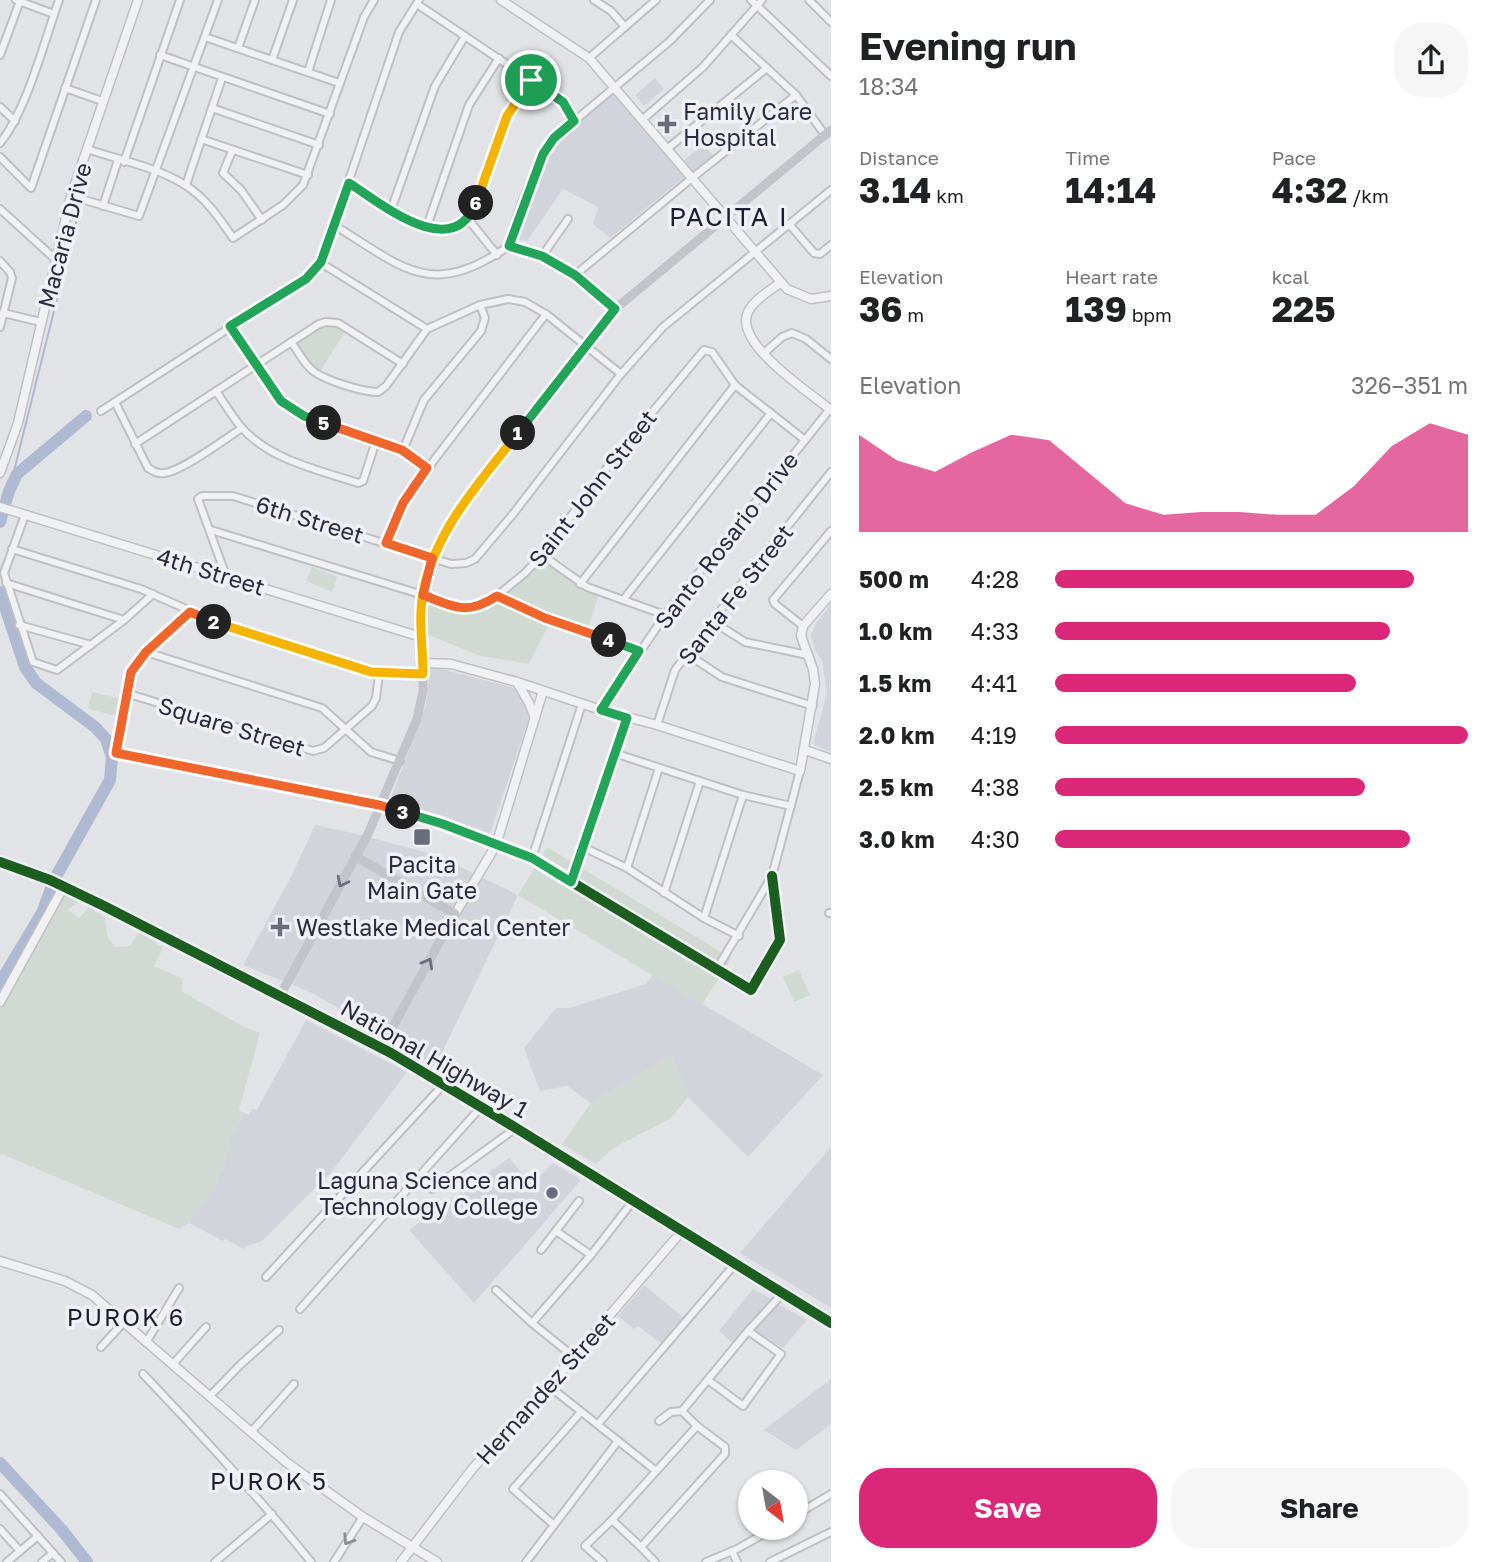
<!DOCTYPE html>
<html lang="en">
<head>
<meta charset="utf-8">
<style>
  body { margin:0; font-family:"Golos Text",sans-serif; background:#f6f6f6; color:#202124; height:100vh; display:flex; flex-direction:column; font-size:26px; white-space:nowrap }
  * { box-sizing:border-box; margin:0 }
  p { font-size:23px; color:#757577 }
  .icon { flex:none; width:38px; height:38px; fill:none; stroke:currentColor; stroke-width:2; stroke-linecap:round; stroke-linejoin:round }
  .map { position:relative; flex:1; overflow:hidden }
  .drawer { display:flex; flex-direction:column; background:#fff; width:665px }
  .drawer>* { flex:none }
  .needle { width:46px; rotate:149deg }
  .tools { position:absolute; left:738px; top:1470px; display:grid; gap:14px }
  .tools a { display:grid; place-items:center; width:70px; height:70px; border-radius:50%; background:#fff; box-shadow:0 2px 5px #0004; font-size:35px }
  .pin { position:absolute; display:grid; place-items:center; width:60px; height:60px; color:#fff; margin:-30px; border:4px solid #fff; border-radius:50%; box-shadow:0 2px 7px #0007 }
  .km { position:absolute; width:35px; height:35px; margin:-18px; border-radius:50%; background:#222; color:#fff; font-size:19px; line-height:35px; text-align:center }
  .round { display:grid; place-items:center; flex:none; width:74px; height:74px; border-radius:28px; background:#f6f6f6 }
  .overview { display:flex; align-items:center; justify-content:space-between; height:119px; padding:0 28px }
  h1 { font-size:38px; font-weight:700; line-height:52px }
  .figures { display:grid; grid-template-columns:repeat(3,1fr); gap:10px; height:119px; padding:7px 28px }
  .figures div { display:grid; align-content:center }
  .figures b { font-size:35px; font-weight:700 }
  .figures small { font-size:19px; font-weight:400 }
  .figures p { font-size:19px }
  .chart { height:196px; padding:14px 28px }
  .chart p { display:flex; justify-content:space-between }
  .chart svg { width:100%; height:126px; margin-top:7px; fill:#db2777; opacity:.7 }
  .button { display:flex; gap:14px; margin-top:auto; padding:14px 28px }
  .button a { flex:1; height:80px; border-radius:28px; background:#db2777; color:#fff; font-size:28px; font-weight:700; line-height:80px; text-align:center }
  .button a+a { background:#f6f6f6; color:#202124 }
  ul { padding:0 28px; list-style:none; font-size:23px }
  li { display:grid; grid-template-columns:112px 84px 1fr; align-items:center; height:52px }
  li i { height:18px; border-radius:9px; background:#db2777 }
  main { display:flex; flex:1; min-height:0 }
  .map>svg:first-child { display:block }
</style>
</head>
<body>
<main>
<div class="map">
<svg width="831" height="1562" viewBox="0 0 831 1562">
  <rect width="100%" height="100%" fill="#e2e3e7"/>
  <g fill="#d2d4dc">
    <path d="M655,78L664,89L644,106L635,95Z"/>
    <path d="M613,93L684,177L610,238L593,224L598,207L563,189L527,241L514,238L549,149Z"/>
    <path d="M704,144L714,157L694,173L684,160Z"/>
    <path d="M831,604V752L813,744L827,693L822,661L815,650L811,635L817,622Z"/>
    <path d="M430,666L515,688L530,715L490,834L391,798L426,705Z"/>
    <path d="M315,825L357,834L436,855L518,895L435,1067L382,1032L308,991L243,965L291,877Z"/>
    <path d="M653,975L823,1075L748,1157L688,1097L672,1055L591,1103L567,1086L540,1091L524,1048L556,1008H569L646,984Z"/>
    <path d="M306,1020L407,1072L333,1170L261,1242L246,1246L244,1249L225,1239L223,1241L189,1223L197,1207L223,1170L230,1138L244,1113L249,1115L252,1109L257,1110Z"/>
    <path d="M831,1147V1308L740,1253Z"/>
    <path d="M509,1158L532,1184L553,1163L581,1180L474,1303L409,1230Z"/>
    <path d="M644,1285L684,1318L662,1344L638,1326L634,1329L618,1316Z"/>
    <path d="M753,1289L771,1299L733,1344L719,1331Z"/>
    <path d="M778,1304L807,1320L783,1348L757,1333L756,1327Z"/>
    <path d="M831,1379V1424L796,1450L764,1430Z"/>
  </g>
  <g fill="#d0dad2">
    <path d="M338,323L346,330L319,373L311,369L291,342L319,324Z"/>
    <path d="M543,559L599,593L587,632L550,622L529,664L477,655L427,634L424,595L472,610L484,604Z"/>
    <path d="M312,567L337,577L332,592L306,581Z"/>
    <path d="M92,692L121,699L117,716L88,709Z"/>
    <path d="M547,847L731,958L702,1005L518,895Z"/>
    <path d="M55,891L81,899L68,910L79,918L89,907L105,918L107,936L115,947L130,946L139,932L163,948L154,966L183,979L181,991L244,1027L260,1033L239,1110L244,1113L230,1138L223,1170L207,1201L197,1207L189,1223L179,1229L2,1154L0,1156V991L24,949L46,918Z"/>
    <path d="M799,970L810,995L794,1002L783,977Z"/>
    <path d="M672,1055L688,1097L671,1118L612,1149L596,1164L562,1144L591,1103Z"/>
  </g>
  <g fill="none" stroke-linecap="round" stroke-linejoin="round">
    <path stroke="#b0b9d2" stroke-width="2" d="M9,491L80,207"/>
    <g stroke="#b0b9d2" stroke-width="12">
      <path d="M0,522L9,491L17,474L86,416"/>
      <path d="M0,592L25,667L36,683L95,727L106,739L112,757L110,780L54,880L43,911L0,983"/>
      <path d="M0,1463L62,1530L87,1562"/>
    </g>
    <defs>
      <g id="minor">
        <path d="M16,0L54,14"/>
        <path d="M594,0L611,11L625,27"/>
        <path d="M751,0L831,76"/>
        <path d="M809,0L831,22"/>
        <path d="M417,4L563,102L574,121"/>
        <path d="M731,35L796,95L825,135"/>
        <path d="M205,37L339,83"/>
        <path d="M238,48L255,0"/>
        <path d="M0,55L20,1"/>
        <path d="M160,55L330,114"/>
        <path d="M589,58L656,0"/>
        <path d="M272,60L293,0"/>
        <path d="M308,72L331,0"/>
        <path d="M65,88L102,101"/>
        <path d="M0,107L15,121"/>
        <path d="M212,108L319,145"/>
        <path d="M642,120L703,67L762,0"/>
        <path d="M201,139L308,175"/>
        <path d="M0,143C27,110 44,42 59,0"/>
        <path d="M87,149C119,160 157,167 185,185C206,198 220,219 233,238L283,205L303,185L364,17L374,0"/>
        <path d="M667,149L767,68"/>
        <path d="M232,151L223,173L241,190L262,220"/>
        <path d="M0,157L31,188L96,0"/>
        <path d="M124,162L180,0"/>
        <path d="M349,183C383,205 445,259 475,207L507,116L531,80"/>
        <path d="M186,185L222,78"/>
        <path d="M71,196L139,216L218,0"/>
        <path d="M103,206L118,160"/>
        <path d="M0,209L55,259"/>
        <path d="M391,210L435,86L465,36"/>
        <path d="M468,219L497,255"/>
        <path d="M789,224L814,253L820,254L831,245"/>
        <path d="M334,225C404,268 430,300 509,246"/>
        <path d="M426,229L469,105L499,58"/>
        <path d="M509,246C516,212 535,167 554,138L670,41L710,0"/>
        <path d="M509,246L542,256L575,275L615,309"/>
        <path d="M542,256L568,219"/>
        <path d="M0,261L10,272L12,278L0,327"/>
        <path d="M321,263L427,329"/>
        <path d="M575,275L692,178L796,95"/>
        <path d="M3,313L41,322"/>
        <path d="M230,326C251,358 270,397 305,416L403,450L427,468"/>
        <path d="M291,342C298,351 303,362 311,369C322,380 363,392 378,392L386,386L427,329L480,305L508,299L525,302L546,314L621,374"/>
        <path d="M763,354L782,337L792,333L806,339L831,359"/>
        <path d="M216,391C224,403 232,416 241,427C270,460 319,470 358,483L363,481L376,441"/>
        <path d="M115,402L148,468C153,471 157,474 164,473C181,472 225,439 242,428"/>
        <path d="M101,411L305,279L321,263L399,32L419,0"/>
        <path d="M135,444L319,324L326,322L338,323L403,364"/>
        <path d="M403,450L424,400L481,331L485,318L480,305"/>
        <path d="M25,515L4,573L33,662L57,670L124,620L153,594"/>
        <path d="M211,530L423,595L453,606L471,609L497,596L525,573L542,555L615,457L704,350L712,352L735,385L805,440"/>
        <path d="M386,543L403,503L415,485L546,314"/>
        <path d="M12,549L141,589L222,625L326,659L379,674H423"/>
        <path d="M542,555L587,587L665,615"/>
        <path d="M226,576L198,499L202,496H233L451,564L466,563L475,559L513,514L621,374L663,327L831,190"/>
        <path d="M6,583L124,620"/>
        <path d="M580,584L735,385"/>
        <path d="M497,596L545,618L639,651"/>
        <path d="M623,600L771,413"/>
        <path d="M190,612L146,652L131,672L116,753L379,805L443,824L532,858L751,990L780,940L772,876"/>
        <path d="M712,621L745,642L808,655"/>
        <path d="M19,625L91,645"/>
        <path d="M803,626L775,604L773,600L831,531"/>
        <path d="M146,652L322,708L371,752L400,761"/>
        <path d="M687,654L722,677L813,706"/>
        <path d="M126,693L313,751L324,748L372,706L376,698L379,674"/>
        <path d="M601,710L665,615L830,409"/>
        <path d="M657,725L675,670L712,621L831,472"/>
        <path d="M614,753L743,795L791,806"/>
        <path d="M583,847L627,868L704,918L739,936"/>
        <path d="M532,858L582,704"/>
        <path d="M627,868L659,768"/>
        <path d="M571,882L627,718"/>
        <path d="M664,893L700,781"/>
        <path d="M829,913H831"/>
        <path d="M704,918L743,795"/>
        <path d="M717,969L772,876L800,771"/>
        <path d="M417,1179L432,1189L516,1128"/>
        <path d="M556,1231L591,1255"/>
        <path d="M541,1250L579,1201"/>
        <path d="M266,1277L444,1084"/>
        <path d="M496,1290L532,1323L574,1357"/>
        <path d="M300,1309L481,1107"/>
        <path d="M532,1323L591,1255L633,1201"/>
        <path d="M147,1341L179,1288"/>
        <path d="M101,1347L124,1322"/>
        <path d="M173,1364L206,1327"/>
        <path d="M143,1374C201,1435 258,1496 311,1562"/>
        <path d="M708,1380L743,1406L781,1354L748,1331"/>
        <path d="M549,1386L656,1471"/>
        <path d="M210,1396L240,1365L279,1330"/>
        <path d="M659,1421L671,1412L682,1411L748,1331L783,1293"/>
        <path d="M598,1424L735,1264"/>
        <path d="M251,1432L294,1384"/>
        <path d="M0,1494L61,1562"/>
        <path d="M796,1515L831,1494"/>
        <path d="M612,1520L641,1547L725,1454V1447L697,1426L682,1411"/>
        <path d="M554,1525L513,1489L581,1412"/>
        <path d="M0,1529L20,1551"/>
        <path d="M641,1547L655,1562"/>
        <path d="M732,1551L737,1562"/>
        <path d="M7,1562L38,1536"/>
        <path d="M42,1562L53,1553"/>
        <path d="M215,1562L272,1514"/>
        <path d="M334,1562L363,1517"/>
        <path d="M526,1562L618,1441"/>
        <path d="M603,1562L585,1546L612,1520L697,1426"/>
        <path d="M706,1562L737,1549L774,1528"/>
        <path d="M770,1562L831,1532"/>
      </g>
      <g id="tertiary">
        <path d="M501,0L589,58L787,289L811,299L831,296"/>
        <path d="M780,283C769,291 754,300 748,312C733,343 810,393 831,410"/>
        <path d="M0,473L18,423L71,196L138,0"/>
        <path d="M0,507L421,637"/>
        <path d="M423,663L451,664L517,682L601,710L657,725L800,771L815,684L813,669L801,636L803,626L831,594"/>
        <path d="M517,682L529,703L535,718"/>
        <path d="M805,750L831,759"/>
        <path d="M455,914L496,845L543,691"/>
        <path d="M0,1002L64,886"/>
        <path d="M0,1261L65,1281L92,1295L286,1462L363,1517L437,1562"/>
        <path d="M401,1562L473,1468L574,1357L681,1232"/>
      </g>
      <path id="trunk" d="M0,862L50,880L104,906L391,1053L516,1128L831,1323"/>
    </defs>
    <use href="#minor" stroke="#bfc0c4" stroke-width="10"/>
    <use href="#tertiary" stroke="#bfc0c4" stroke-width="11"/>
    <use href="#trunk" stroke="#b4b6bc" stroke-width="14"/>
    <use href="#minor" stroke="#f1f1f4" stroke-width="6"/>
    <use href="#tertiary" stroke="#f1f1f4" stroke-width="8"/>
    <g stroke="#c3c4c9" stroke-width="9">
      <path d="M355,856L455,914L381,1048"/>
      <path d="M280,996L368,834L417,719L423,691V595L432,558L453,518L615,309L831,130"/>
    </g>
    <use href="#trunk" stroke="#f6f6f6" stroke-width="10"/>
    <defs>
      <g id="cycleway">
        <path d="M190,612L146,652L131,672L116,753L379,805L443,824L532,858L751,990L780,940L772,876"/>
        <path d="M0,862L50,880L104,906L391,1053L516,1128L831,1323"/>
      </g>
    </defs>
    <use href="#cycleway" stroke="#eff1f6" stroke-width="15"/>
    <use href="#cycleway" stroke="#1b5e20" stroke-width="10"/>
  </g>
  <defs><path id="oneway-chevron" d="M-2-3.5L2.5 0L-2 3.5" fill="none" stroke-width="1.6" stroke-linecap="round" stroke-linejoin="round" transform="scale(1.75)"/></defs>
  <g stroke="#6e707e">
    <use href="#oneway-chevron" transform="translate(342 882) rotate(117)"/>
    <use href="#oneway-chevron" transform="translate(428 963) rotate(-61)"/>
  </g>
  <use stroke="#8c8e9a" href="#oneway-chevron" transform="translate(348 1540) rotate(123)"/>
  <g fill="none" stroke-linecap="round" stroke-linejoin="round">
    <defs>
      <path id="split-1" d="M518,433L615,309L575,275L542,256L509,246L543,154L554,138L574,121L563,102L531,80"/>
      <path id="split-2" d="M214,622L371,672L423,674C423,647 418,620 423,593C435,530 480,482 518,433"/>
      <path id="split-3" d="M214,622L190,612L146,652L131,672L116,753L379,805L403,812"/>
      <path id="split-4" d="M403,812L443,824L532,858L571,882L627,718L601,710L639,651L609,640"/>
      <path id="split-5" d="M324,423L402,450L427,468L403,503L386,543L432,558L423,595C455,607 466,616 497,596L545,618L609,640"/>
      <path id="split-6" d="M324,423L304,416L281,401L230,326L306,279L321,262L349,183C382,204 452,263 476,203"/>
      <path id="split-7" d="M476,203L507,116L531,80"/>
    </defs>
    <use href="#split-1" stroke="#fff" stroke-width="14"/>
    <use href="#split-2" stroke="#fff" stroke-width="14"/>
    <use href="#split-3" stroke="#fff" stroke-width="14"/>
    <use href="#split-4" stroke="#fff" stroke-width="14"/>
    <use href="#split-5" stroke="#fff" stroke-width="14"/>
    <use href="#split-6" stroke="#fff" stroke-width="14"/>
    <use href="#split-7" stroke="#fff" stroke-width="14"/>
    <use href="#split-1" stroke="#22a559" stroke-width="9"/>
    <use href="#split-2" stroke="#f5b400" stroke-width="9"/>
    <use href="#split-3" stroke="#f0652b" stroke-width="9"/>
    <use href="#split-4" stroke="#22a559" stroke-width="9"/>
    <use href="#split-5" stroke="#f0652b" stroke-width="9"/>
    <use href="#split-6" stroke="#22a559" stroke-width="9"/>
    <use href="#split-7" stroke="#f5b400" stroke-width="9"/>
  </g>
  <g fill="#696c7a" stroke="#eff1f6" stroke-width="2.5">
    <path d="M663.5 113.5h7v7h7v7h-7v7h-7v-7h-7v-7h7z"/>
    <rect x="413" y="828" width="18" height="18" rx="3.5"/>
    <path d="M276.5 916.5h7v7h7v7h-7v7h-7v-7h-7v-7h7z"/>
    <circle cx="552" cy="1193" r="7"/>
  </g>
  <g text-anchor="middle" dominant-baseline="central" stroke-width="7" stroke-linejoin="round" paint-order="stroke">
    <g font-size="23" fill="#282c40" stroke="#eff1f6" text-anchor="start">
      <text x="683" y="111">Family Care<tspan x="683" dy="26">Hospital</tspan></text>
      <text x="422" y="864" text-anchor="middle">Pacita<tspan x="422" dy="26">Main Gate</tspan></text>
      <text x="296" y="927">Westlake Medical Center</text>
      <text x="538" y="1180" text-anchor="end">Laguna Science and<tspan x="538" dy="26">Technology College</tspan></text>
    </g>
    <g font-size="23" fill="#282c40" stroke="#eff1f6">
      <text transform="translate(64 235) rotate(-75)">Macaria Drive</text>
      <text transform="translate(592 488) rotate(-52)">Saint John Street</text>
      <text transform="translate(310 519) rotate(17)">6th Street</text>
      <text transform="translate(726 540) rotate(-52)">Santo Rosario Drive</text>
      <text transform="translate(211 571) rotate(17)">4th Street</text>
      <text transform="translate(735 594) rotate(-52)">Santa Fe Street</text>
      <text transform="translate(232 726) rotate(17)">Square Street</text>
      <text transform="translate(435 1058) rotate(30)">National Highway 1</text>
      <text transform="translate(545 1388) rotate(-48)">Hernandez Street</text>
    </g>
    <g font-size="24" letter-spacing="2" fill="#1b1e31" stroke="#eff1f6">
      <text x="126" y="1316">PUROK 6</text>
      <text x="269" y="1480">PUROK 5</text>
    </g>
    <g font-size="26" letter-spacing="2" fill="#1b1e31" stroke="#eff1f6">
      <text x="729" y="216">PACITA I</text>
    </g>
  </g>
</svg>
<div class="tools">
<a><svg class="needle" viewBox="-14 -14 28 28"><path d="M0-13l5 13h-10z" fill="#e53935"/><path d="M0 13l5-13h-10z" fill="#757577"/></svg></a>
</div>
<div class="pin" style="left:531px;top:80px;background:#1e9e55"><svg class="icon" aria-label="arrive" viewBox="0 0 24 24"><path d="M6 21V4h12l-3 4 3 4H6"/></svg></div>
<b class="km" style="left:518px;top:433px">1</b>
<b class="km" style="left:214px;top:622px">2</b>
<b class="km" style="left:403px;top:812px">3</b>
<b class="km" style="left:609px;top:640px">4</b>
<b class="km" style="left:324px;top:423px">5</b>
<b class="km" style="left:476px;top:203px">6</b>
</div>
<section class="drawer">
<div class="overview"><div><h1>Evening run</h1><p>18:34</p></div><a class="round"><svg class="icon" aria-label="share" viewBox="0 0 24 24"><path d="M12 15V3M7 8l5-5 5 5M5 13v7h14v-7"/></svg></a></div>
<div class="figures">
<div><p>Distance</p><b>3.14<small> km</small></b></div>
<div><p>Time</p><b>14:14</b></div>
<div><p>Pace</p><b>4:32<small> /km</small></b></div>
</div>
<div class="figures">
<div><p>Elevation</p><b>36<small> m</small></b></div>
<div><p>Heart rate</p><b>139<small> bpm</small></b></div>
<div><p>kcal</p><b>225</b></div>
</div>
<div class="chart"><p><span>Elevation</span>326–351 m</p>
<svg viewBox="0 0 160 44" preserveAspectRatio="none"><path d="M0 44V10L10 19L20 23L30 16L40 10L50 12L60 23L70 34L80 38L90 37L100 37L110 38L120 38L130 28L140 14L150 6L160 10V44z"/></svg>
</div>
<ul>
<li><b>500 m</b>4:28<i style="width:87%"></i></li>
<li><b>1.0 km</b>4:33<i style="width:81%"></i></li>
<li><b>1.5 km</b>4:41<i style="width:73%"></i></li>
<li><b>2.0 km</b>4:19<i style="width:100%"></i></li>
<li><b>2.5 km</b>4:38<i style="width:75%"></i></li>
<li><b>3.0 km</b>4:30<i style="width:86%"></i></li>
</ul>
<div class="button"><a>Save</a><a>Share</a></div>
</section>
</main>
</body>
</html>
